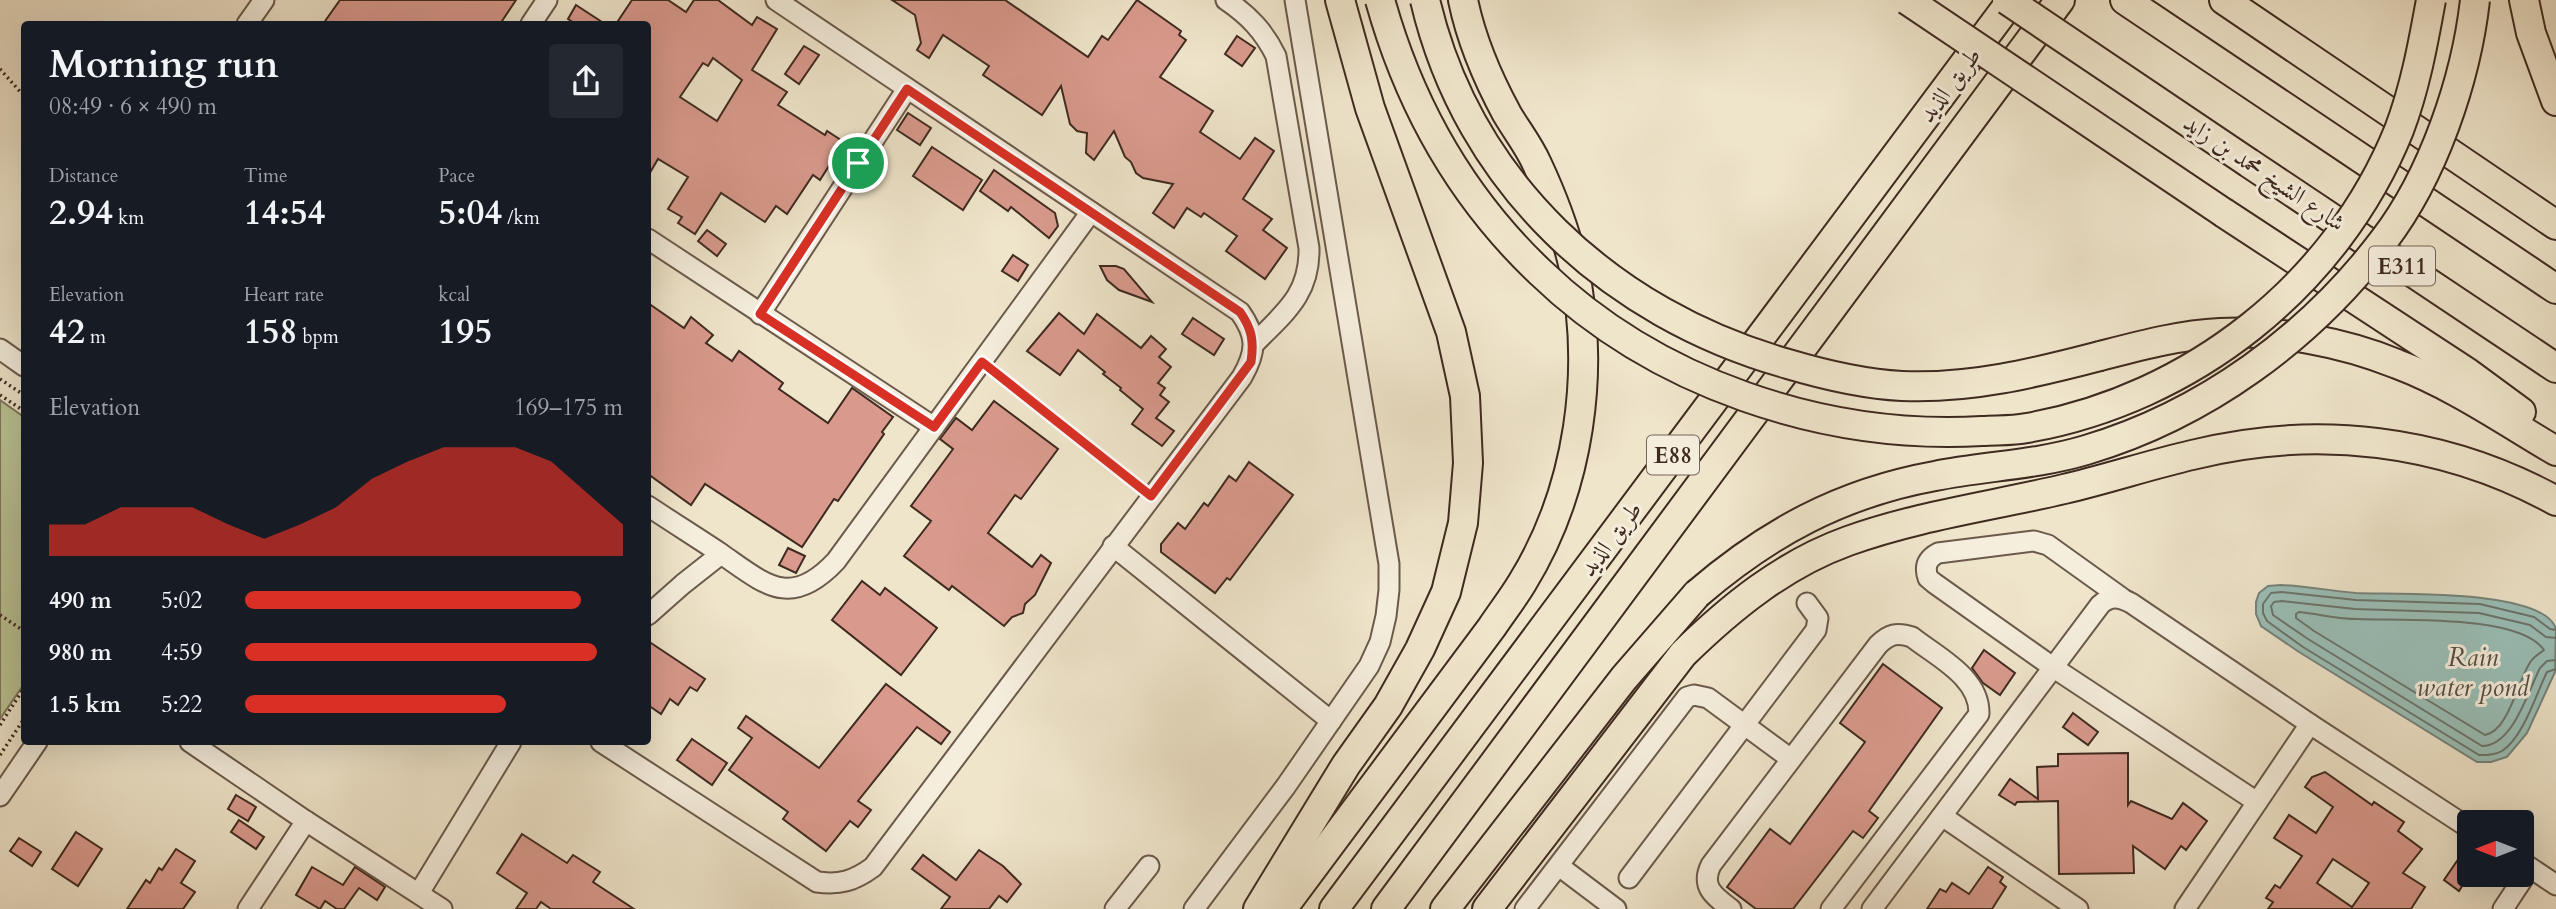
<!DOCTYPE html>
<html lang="en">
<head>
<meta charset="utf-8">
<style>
  body { margin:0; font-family:Cardo,Amiri,serif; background:#242831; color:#f1f3f6; height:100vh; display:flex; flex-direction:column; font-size:26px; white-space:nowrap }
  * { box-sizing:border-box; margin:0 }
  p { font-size:23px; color:#9ea1a6 }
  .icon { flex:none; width:38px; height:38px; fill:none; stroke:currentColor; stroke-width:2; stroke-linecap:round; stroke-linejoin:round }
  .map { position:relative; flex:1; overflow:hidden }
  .panel { position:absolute; left:21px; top:21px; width:630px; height:724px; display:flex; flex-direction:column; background:#171b24; border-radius:7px; box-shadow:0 7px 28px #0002 }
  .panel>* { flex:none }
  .needle { width:46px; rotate:270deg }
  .buttons { position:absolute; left:2457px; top:810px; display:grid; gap:14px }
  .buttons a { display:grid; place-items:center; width:77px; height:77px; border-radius:7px; background:#171b24; box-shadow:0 7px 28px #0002; font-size:35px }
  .pin { position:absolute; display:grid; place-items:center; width:60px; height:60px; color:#fff; margin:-30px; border:4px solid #fff; border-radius:50%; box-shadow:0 2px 7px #0007 }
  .round { display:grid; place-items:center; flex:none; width:74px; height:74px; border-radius:7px; background:#242831 }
  .headline { display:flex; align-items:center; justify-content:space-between; height:119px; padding:0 28px }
  h1 { font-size:38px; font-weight:800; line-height:52px }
  .stats { display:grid; grid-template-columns:repeat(3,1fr); gap:10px; height:119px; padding:7px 28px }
  .stats div { display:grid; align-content:center }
  .stats b { font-size:35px; font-weight:800 }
  .stats small { font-size:19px; font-weight:400 }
  .stats p { font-size:19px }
  .chart { height:196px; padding:14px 28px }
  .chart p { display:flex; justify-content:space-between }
  .chart svg { width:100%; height:126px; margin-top:7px; fill:#d93025; opacity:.7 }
  ul { padding:0 28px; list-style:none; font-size:23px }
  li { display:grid; grid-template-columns:112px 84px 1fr; align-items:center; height:52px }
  li i { height:18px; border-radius:9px; background:#d93025 }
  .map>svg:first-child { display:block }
</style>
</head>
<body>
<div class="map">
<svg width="2556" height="909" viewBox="0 0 2556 909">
  <rect width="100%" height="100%" fill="#efe5cb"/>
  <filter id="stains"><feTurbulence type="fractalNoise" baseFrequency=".00286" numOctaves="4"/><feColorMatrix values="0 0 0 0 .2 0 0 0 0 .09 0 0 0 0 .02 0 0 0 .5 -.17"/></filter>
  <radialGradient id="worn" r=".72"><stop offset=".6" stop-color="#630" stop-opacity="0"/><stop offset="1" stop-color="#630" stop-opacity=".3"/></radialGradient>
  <path fill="#bbc496" stroke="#7d775b" stroke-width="2" d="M0,400L24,417V684L0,719Z"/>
  <path fill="#9abfb7" stroke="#76837b" stroke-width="2" d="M2281,585C2307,586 2331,591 2356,593C2392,595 2544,588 2556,629L2555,672L2527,733L2507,757L2491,762H2477L2299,652L2261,626L2256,614V602L2259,593L2268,586Z"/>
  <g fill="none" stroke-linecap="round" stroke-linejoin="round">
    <g stroke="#6c746c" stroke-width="2">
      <path d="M2299,612C2319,614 2338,619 2358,619C2400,621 2519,614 2544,650C2540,653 2535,656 2531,661C2518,679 2509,731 2485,735L2314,631L2296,618V614Z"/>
      <path d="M2556,630L2550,629L2534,617L2480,604L2356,600L2282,592L2271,593L2263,604V613L2267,621L2303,647L2479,755C2487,755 2495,755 2502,751C2523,738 2536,694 2547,672L2556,669"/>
      <path d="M2556,638L2546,637L2530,625L2479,613L2355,609L2282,601L2274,602L2271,606L2273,615L2308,639L2482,746C2513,746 2528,691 2540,668L2547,661L2556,660"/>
    </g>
  </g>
  <g fill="#d99a8d" stroke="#3f2a20" stroke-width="2" fill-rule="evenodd">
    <path d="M340,0H516L500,24H323Z"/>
    <path d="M632,0H668L686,12L694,0H718L752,25L757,17L777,29L752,70L787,92L778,105L825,135L827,131L844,142L820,180L813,175L787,214L776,206L765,222L721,193L695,234L678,223L682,217L668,209L688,177L658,159L648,176V24H616ZM713,58L742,80L717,121L680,97L703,63L708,66Z"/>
    <path d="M892,0H1005L1088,57L1102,36L1108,40L1137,0L1181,31L1179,35L1186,40L1160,77L1213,111L1200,132L1240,159L1255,138L1274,151L1243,199L1272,219L1263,230L1287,248L1265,279L1226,251L1237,236L1204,213L1201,217L1187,208L1174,228L1153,213L1173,184L1143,178L1136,173L1131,162L1125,157L1114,131L1094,160L1086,153L1087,133L1077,131L1070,124L1061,86L1042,115L983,75L989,66L943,35L929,58L917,50L921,43L915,15Z"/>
    <path d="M576,5L605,24H576L568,19Z"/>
    <path d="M1237,36L1255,48L1242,66L1225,54Z"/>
    <path d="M804,46L819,55L799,84L785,74Z"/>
    <path d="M908,113L931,128L920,145L897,130Z"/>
    <path d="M932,147L982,180L963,210L913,176Z"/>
    <path d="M994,170L1055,213L1058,226L1049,238L1011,207L1008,211L980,191Z"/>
    <path d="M707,230L726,244L717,256L698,241Z"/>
    <path d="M1013,255L1028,265L1018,281L1002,271Z"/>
    <path d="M1100,266H1116L1124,269L1152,302L1119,290L1107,280Z"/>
    <path d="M648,303L684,328L691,317L713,335L706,343L732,361L739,351L783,383L779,389L828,423L852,388L893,417L882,432L884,434L838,501L834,499L802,547L705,484L691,505L648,474Z"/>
    <path d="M1059,313L1084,334L1097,314L1141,348L1151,336L1166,349L1159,357L1171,367L1158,383L1165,388L1160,395L1169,402L1156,418L1174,431L1162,446L1132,424L1143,409L1120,390L1121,388L1103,374L1105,372L1078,350L1060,375L1027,351Z"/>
    <path d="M1193,318L1224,339L1214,355L1182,334Z"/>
    <path d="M994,401L1058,449L1021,499L1015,495L988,533L1032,567L1041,555L1051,563L1035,595L1025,604L1023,613L1012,617L1004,626L952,586L949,590L904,556L931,521L911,506L953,449L940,439L956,418L972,430Z"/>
    <path d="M1249,462L1293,495L1230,580L1227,578L1215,593L1161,552V544L1178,523L1185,529L1204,503L1208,506L1229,476L1236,481Z"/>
    <path d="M788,548L805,556L796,573L779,565Z"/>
    <path d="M862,581L880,595L885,588L937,628L901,675L832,620Z"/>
    <path d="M648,641L705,679L697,691L690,687L678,705L670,699L661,714L648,705Z"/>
    <path d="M1984,650L2015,673L2000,695L1983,683L1972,668Z"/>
    <path d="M1883,664L1942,708L1869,811L1878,818L1863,838L1853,831L1793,909H1756L1727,887L1770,829L1790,844L1865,742L1840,723Z"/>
    <path d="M886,684L950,732L941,744L917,727L858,801L871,810L858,827L850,821L826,851L783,819L788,812L729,770L752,738L738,728L746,716L819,768Z"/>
    <path d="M2073,713L2098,732L2088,745L2063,727Z"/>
    <path d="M692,739L727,763L712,785L677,760Z"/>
    <path d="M2128,753V805L2131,801L2172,819L2183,803L2207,821L2186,850L2181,846L2165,869L2133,846L2134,873L2059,874L2058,801L2017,802L2015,805L1999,795L2010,779L2038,799L2037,767L2058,766V754Z"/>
    <path d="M2325,772L2372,805L2374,802L2404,822L2398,831L2422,849L2403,873L2425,887L2411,909H2268L2273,902L2266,898L2275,885L2280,888L2302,856L2274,838L2289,815L2316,833L2333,807L2305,787L2312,777ZM2333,859L2369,883L2352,907L2317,883Z"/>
    <path d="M236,795L256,807L248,821L228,809Z"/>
    <path d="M239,820L264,837L256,849L231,832Z"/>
    <path d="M76,832L102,849L78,886L52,869Z"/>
    <path d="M522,834L567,863L573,855L600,872L593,882L634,909H551L541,902L536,909H516L527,893L497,873Z"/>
    <path d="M19,838L41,852L32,866L10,851Z"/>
    <path d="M176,849L195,861L181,883L195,892L183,909H127L146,880L150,883L159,868L162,870Z"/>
    <path d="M979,850L1003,866L1021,884L1007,902L999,896L989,909H941L950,897L912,869L923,855L956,880Z"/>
    <path d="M2459,858L2469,864V875L2459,891L2444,880Z"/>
    <path d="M312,867L343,885L355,867L385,887L377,900L359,888L344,909H337L325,901L320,909L296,895Z"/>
    <path d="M1988,867L2003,877L2000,882L2006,887L1992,909H1927L1940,889L1946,892L1952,883L1969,894Z"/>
  </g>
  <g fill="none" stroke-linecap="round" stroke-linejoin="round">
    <defs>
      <g id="minor">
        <path d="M1226,0C1248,15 1264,31 1276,56L1309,248C1310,295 1284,313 1254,344"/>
        <path d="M247,24L264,0"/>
        <path d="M531,24L547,0"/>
        <path d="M648,239L934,427"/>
        <path d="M760,314L907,89"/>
        <path d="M0,349L24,366"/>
        <path d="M648,506C672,522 696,537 720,553C765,584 790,610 836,561L1091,212"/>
        <path d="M1113,546L1331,721"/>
        <path d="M2122,598L2048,545L2034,541L1938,553C1927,559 1924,566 1928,578L1934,583L2054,668L2257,802"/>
        <path d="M648,615L683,584L721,554"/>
        <path d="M190,742L306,821L442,909"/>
        <path d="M601,742L817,882C840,885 854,881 873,867L1242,377C1257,351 1257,336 1240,312L776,0"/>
        <path d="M0,796L37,742"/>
        <path d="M1942,816L2078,909"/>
        <path d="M2522,862L2556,885"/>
        <path d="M1559,866L1616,909"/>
        <path d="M1629,878L1816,630L1818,618L1807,603"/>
        <path d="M419,893L511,742"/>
        <path d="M248,909L306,821"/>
        <path d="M1115,909L1149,866"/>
        <path d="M1194,909L1286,786L1369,666L1380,642L1386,616L1389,590V564L1295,0"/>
        <path d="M1525,909L1687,697L1694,695L1708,698L1791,759"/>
        <path d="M1731,909C1715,897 1700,887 1711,865L1878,645C1889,634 1897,632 1912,637C1937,657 1980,677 1979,714L1831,909"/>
        <path d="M1872,909L2100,605C2110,595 2120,597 2131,603L2310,724L2469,828"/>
        <path d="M2185,909L2310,724"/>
        <path d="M2503,909L2530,868"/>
      </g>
      <g id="highway">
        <path d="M2125,0L2556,289"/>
        <path d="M2224,0L2556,225"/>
        <path d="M2524,0L2531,33L2556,101"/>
        <path d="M2249,163L2556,368"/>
        <path d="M2224,213L2468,373L2521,412"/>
        <path d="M2100,356C2139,346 2179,335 2220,333C2279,330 2343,342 2397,364C2453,385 2505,421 2556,451"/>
        <path d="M1258,909L1346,765L1388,706L1420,649L1446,592L1463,523L1468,463L1465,396L1451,332L1370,108L1340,0"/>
        <path d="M1282,909L1492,627C1502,612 1513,598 1522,583C1580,489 1596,370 1573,264C1565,230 1552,196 1537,164C1529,146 1517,131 1507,114C1488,79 1471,39 1463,0"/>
        <path d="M1334,909L2012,0"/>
        <path d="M1386,909L2060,0"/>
        <path d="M1445,909L1624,678L1697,594"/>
        <path d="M1487,909L1683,654C1731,607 1784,564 1848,541C1917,516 1992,506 2064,489C2107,479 2149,465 2192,455C2316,424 2444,439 2556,501"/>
      </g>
    </defs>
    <use href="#minor" stroke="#6b594b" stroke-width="23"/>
    <use href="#highway" stroke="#3f2a20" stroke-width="32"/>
    <g stroke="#3f2a20" stroke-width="3.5" stroke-dasharray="2 3.5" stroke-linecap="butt">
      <path d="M0,69L24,96"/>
      <path d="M997,374L1139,487"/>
      <path d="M0,379L24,395"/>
      <path d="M0,395L24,411"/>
      <path d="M0,615L24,631"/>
      <path d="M0,725L24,688"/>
      <path d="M0,755L24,719"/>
    </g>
    <use href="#minor" stroke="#f5eedd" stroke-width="19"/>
    <use href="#highway" stroke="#efe5cb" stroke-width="28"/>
    <defs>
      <g id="highway-bridge">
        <path d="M1380,0C1409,104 1461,197 1540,272C1655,383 1823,440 1982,431C1997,430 2012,431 2027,428C2191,399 2336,286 2399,130C2415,88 2423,44 2431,0"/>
        <path d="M1425,0C1468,183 1610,314 1788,364C1825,375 1863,384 1902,386C1970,389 2035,373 2100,356"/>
        <path d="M1907,0L2224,213"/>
        <path d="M2007,0L2249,163"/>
        <path d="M1697,594C1768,533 1841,493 1935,476C1985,466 2036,465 2086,450C2204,415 2310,338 2384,240C2433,176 2466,80 2475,0"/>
      </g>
    </defs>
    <use href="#highway-bridge" stroke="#3f2a20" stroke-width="32" stroke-linecap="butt"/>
    <use href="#highway-bridge" stroke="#efe5cb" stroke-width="28"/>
  </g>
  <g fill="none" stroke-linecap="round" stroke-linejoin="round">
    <defs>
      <path id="route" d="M907,89L1240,312C1252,329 1254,341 1251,362L1151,496L982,362L934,427L760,314Z"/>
    </defs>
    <use href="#route" stroke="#fff" stroke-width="14"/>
    <use href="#route" stroke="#d93025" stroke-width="9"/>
  </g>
  <g text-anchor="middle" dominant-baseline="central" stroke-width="6" stroke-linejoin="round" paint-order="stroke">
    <g fill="#f5eedd" stroke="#766559" stroke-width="2">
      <rect x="2369" y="246.5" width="66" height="39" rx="5"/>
      <rect x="1647" y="435.5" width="52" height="39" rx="5"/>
    </g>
    <g font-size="23" font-weight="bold" fill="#3f2a20">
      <text x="2402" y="266">E311</text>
      <text x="1673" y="455">E88</text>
    </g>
    <g font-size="24" fill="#3f2a20" stroke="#f5eedd">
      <text transform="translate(1950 85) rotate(-53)">طريق الذيد</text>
      <text transform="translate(2264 173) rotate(34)">شارع الشيخ محمد بن زايد</text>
      <text transform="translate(1611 539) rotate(-53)">طريق الذيد</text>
    </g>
    <g font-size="26" font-style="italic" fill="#564f46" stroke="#f5eedd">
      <text x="2473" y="657">Rain<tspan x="2473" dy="30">water pond</tspan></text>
    </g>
  </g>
  <rect width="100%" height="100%" filter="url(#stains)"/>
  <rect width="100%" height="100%" fill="url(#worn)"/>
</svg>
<div class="buttons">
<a><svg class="needle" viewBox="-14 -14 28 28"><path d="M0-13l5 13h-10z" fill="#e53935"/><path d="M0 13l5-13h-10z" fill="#9ea1a6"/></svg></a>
</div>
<div class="pin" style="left:858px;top:163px;background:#1e9e55"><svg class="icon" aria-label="arrive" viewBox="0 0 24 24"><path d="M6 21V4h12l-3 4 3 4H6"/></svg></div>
<section class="panel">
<div class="headline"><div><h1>Morning run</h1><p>08:49 · 6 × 490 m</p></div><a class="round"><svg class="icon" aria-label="share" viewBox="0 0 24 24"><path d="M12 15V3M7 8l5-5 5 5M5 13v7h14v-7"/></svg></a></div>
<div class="stats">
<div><p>Distance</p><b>2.94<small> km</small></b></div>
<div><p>Time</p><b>14:54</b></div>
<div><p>Pace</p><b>5:04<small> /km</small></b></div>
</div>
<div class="stats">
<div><p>Elevation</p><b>42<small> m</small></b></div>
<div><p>Heart rate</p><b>158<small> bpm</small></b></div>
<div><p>kcal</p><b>195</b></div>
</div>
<div class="chart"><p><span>Elevation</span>169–175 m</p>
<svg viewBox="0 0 160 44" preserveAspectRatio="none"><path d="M0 44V33L10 33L20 27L30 27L40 27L50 33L60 38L70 33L80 27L90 17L100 11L110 6L120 6L130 6L140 11L150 22L160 33V44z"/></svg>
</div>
<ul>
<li><b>490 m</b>5:02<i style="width:89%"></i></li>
<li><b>980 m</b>4:59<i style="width:93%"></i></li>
<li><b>1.5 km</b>5:22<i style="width:69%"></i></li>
</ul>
</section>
</div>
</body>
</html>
